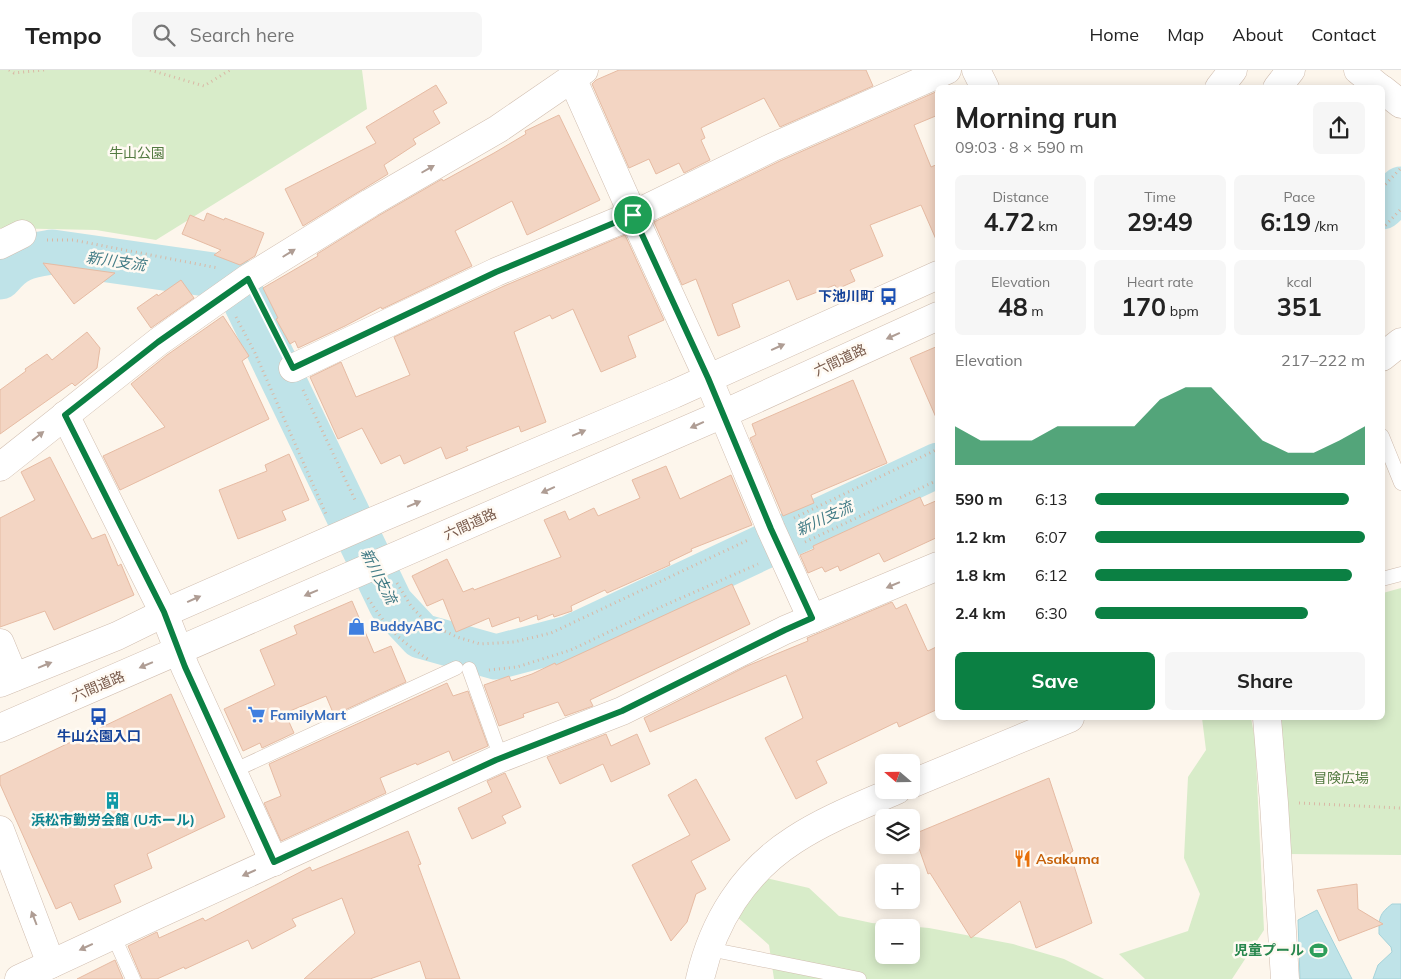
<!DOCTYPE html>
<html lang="en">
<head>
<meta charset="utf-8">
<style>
  body { margin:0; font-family:Mulish,"Noto Sans JP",sans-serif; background:#f6f6f6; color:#222; height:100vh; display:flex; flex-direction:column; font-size:19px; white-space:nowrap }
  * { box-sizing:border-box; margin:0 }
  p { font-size:16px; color:#767676 }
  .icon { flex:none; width:28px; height:28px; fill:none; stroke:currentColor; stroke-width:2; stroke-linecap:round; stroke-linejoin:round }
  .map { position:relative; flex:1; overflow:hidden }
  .details { position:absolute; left:935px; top:15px; width:450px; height:635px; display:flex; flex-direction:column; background:#fff; border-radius:8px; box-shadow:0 2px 12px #0003 }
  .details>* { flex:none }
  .needle { width:32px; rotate:290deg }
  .fabs { position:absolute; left:875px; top:684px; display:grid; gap:10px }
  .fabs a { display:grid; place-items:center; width:45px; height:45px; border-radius:8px; background:#fff; box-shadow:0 2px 12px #0003; font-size:25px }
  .pin { position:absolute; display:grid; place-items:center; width:42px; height:42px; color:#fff; margin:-21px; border:2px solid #fff; border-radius:50%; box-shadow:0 1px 5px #0007 }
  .round { display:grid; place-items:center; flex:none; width:52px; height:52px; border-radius:8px; background:#f6f6f6 }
  .headline { display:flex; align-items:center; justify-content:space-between; height:85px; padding:0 20px }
  h1 { font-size:28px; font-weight:700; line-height:38px }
  .metrics { display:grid; grid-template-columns:repeat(3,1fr); gap:8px; height:85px; padding:5px 20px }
  .metrics div { display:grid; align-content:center; border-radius:8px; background:#f6f6f6; text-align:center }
  .metrics b { font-size:25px; font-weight:700 }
  .metrics small { font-size:14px; font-weight:400 }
  .metrics p { font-size:14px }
  .chart { height:140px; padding:10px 20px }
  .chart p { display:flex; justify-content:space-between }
  .chart svg { width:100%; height:90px; margin-top:5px; fill:#0b8043; opacity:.7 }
  .button { display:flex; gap:10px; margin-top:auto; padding:10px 20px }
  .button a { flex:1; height:58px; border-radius:8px; background:#0b8043; color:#fff; font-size:20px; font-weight:700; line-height:58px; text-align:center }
  .button a+a { background:#f6f6f6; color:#222 }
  ul { padding:0 20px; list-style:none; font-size:16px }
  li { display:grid; grid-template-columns:80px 60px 1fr; align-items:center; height:38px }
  li i { height:12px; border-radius:6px; background:#0b8043 }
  header { display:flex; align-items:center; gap:30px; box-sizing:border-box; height:70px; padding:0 25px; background:#fff; border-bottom:1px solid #e0e0e0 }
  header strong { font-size:24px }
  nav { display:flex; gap:28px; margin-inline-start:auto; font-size:18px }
  .search { width:350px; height:45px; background:#f6f6f6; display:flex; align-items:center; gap:12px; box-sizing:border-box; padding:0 18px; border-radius:8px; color:#767676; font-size:19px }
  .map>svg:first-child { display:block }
</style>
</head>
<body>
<header>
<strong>Tempo</strong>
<div class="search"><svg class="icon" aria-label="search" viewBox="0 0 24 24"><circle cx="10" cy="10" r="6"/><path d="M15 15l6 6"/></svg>Search here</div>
<nav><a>Home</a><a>Map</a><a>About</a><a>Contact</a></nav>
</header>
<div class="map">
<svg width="1401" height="909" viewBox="0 0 1401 909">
  <rect width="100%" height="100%" fill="#fdf6ec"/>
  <g fill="#d8ecc9" fill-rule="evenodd">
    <path d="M0,0H362L367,39L156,170L96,160L0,158Z"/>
    <path d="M1401,518V785L1287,784L1276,648H1382L1383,523Z"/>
    <path d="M1202,648H1251L1255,669L1264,860L1232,909H1145L1119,884L1188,861L1200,824L1184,788L1188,707L1206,680Z"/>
    <path d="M766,808L809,818L839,846L872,853L929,858L1013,874L1064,889L1104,909H774L769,875L736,846ZM884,858H911V885H884Z"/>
  </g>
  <g fill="#bfe3e8" stroke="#a5d3da">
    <path d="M1392,834H1401V909H1373L1378,895L1392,882L1391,877L1379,864C1379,848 1379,844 1392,834Z"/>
    <path d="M1317,840L1352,909H1300L1298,850Z"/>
  </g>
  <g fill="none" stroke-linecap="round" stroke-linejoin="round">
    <g stroke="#bfe3e8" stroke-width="45">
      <path d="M1382,137L1401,119"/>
      <path d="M0,207C16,187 28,186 52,182L234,208L391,534L421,566L496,587L569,568L938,395"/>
    </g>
  </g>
  <g fill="#f3d5c3" stroke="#e6bba3">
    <path d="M619,0H866L873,16L780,57L764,28L701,58L705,68L701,70L710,90L684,103L679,93L656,104L649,89L629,98L592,14L596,10Z"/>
    <path d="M436,15L447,33L433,41L440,53L413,69L416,74L384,95L388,104L303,156L285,119L376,73L366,57Z"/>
    <path d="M938,21V45L914,55L931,97L938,94V174L921,135L870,155L883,186L850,200L855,211L837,219L835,215L797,230L789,210L732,234L740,257L718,266L696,209L682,215L654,152L780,91Z"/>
    <path d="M559,45L600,130L527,165L512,131L455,161L472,196L382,239L381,237L345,256L298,278L295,271L290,274L276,249L278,248L263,218L318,186L317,184L378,146L442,109L443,111L494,83L526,64L525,61Z"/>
    <path d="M207,143L224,150L225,148L264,163L255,186L240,195L214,185L221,180L182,164L190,145L204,151Z"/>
    <path d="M625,165L664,250L628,266L636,287L601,302L573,239L552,249L550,245L514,262L546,352L521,362L519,356L466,377L468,380L446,389L441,377L404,394L400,385L381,394L362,358L338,369L310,307L341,292L356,327L410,305L394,267L504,216Z"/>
    <path d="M43,193L115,203L74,234Z"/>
    <path d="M181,210L194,228L151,258L137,238L157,224L158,226Z"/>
    <path d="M223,246L249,286L242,291L269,349L120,420L103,386L165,357L131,314L167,285Z"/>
    <path d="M87,262L100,278L97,298L75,316L72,313L0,364V320L26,301L25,299L47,284L52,290Z"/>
    <path d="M938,276V352L910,288Z"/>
    <path d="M853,310L887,393L811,425L814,433L783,446L750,368L756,365L752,354Z"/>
    <path d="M289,384L309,430L282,441L286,450L238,469L219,420L267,401L265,395Z"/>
    <path d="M50,387L92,469L105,464L118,496L121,494L134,525L54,560L45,541L0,557V448L35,430L21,402Z"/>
    <path d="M666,396L680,429L731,405L752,455L691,479L692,481L669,492L670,495L607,523L605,520L571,536L572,541L554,547L553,544L538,550L537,545L520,552L519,547L492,557L489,548L456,562L443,529L427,536L412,506L447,489L463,522L473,518L474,520L561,487L544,450L565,441L569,450L594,438L598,446L640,428L632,410Z"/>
    <path d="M920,427L924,436L938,430V467L884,492L879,483L840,501L838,496L825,502L822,497L808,503L800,485L814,479L813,476Z"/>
    <path d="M732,514L750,554L590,630L593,636L565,646L558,632L523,644L524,647L499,656L484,615L509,606L511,611L532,604L555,593L556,595Z"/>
    <path d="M352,531L374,583L391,576L406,612L334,645L326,626L285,643L294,663L262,678L260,673L243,681L224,639L275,615L260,580L297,564L294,556Z"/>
    <path d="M892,532L896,539L906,534L927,580L928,581L938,576V639L899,657L897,652L816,691L827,713L796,729L765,668L803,648L786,605L650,662L644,648L747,596L808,571L807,568Z"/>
    <path d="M447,613L453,626L468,621L488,676L453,691L449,681L417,695L416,693L380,708L386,723L281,771L264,733L281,726L269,694Z"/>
    <path d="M171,624L225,747L147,784L152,798L114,815L121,832L79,850L71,832L56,839L0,714V706Z"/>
    <path d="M606,664L611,676L637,664L650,694L611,712L603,694L560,714L547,687Z"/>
    <path d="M505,703L521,737L502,746L506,753L472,769L458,738L492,722L487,711Z"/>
    <path d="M1049,708L1073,781L1070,783L1092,853L1036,878L1020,831L971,868L930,803L928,804L914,764Z"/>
    <path d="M696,709L730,770L691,791L706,819L696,824L687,852L671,871L632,795L690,765L668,725Z"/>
    <path d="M408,761L421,794L418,795L460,909H426L420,891L370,909H304L355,863L342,828L292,849L296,856L252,879L248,870L185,899L184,897L157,909H142L128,876L157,862L159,868L203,848L205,851L310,797L312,801Z"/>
    <path d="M1357,814L1358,839L1383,854L1339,871L1317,820Z"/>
    <path d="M115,890L123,909H77Z"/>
  </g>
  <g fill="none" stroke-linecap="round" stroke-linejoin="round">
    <defs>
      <g id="service">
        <path d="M1382,366L1401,413"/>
        <path d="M1382,509L1401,504"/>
        <path d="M469,599L501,688"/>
        <path d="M233,701L456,598"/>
        <path d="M113,865L133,909"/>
        <path d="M709,879L859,909"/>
      </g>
      <g id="minor">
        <path d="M976,0L985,18"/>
        <path d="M1358,0L1380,18"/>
        <path d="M572,8L633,145L708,308L771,459L812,549"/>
        <path d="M1382,19L1401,34"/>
        <path d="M0,175L22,164"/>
        <path d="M1382,287L1401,272"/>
        <path d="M293,298L496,202L633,145L773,77L947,0"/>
        <path d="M65,345L164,543L185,597L274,792"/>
        <path d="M0,397L158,272L247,209L370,133L498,59L584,0"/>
        <path d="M1267,648L1274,733L1285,909"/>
        <path d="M0,760L51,894"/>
        <path d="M19,909L152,847L496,690L622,641L785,560L938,496"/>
      </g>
      <g id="tertiary">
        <path d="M1219,18L1233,0"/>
        <path d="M1277,18L1291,0"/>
        <path d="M0,573L14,607"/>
        <path d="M0,613L117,566L164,543L369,453L674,324L938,205"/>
        <path d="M0,658L723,344L938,246"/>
        <path d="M911,714L1070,648"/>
        <path d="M700,909C713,852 744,802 794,770C826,749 863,735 897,720"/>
      </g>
    </defs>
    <use href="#service" stroke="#d1beb0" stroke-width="15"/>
    <use href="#minor" stroke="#d1beb0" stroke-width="29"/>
    <use href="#tertiary" stroke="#d1beb0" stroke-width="29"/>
    <g stroke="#d9b8a5" stroke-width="3" stroke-dasharray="1 4" stroke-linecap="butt">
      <path d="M9,0L14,3L44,0"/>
      <path d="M150,0L204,16L230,0"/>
      <path d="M1382,118L1401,98"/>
      <path d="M1382,159L1401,139"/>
      <path d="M47,170H73L218,198"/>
      <path d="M260,233L281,274"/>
      <path d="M236,247L255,283L326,444"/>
      <path d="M303,320L355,430"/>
      <path d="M794,448L938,379"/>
      <path d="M805,472L938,410"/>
      <path d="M397,513L411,536L427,553L457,567L480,574L514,572L551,563L748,470"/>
      <path d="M368,528C387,558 399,570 429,590"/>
      <path d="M489,600L517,597L571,580L663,536L758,494"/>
      <path d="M1299,733L1401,738"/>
    </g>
    <use href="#service" stroke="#fff" stroke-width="14"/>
    <use href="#minor" stroke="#fff" stroke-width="28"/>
    <use href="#tertiary" stroke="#fff" stroke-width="28"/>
  </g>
  <defs><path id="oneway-solid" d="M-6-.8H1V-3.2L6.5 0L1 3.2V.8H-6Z" transform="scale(1.25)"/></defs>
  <g fill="#af9d94">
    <use href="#oneway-solid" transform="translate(428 99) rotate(-30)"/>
    <use href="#oneway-solid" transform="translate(289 183) rotate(-32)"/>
    <use href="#oneway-solid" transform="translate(893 266) rotate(156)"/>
    <use href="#oneway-solid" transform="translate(778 277) rotate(-24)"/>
    <use href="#oneway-solid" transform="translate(697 355) rotate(156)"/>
    <use href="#oneway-solid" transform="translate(579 363) rotate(-23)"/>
    <use href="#oneway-solid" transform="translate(38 366) rotate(-38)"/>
    <use href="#oneway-solid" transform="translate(548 420) rotate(156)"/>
    <use href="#oneway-solid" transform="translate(414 434) rotate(-23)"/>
    <use href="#oneway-solid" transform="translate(893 515) rotate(157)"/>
    <use href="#oneway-solid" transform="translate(311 523) rotate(157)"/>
    <use href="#oneway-solid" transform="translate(194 529) rotate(-24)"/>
    <use href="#oneway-solid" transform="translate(45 595) rotate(-22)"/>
    <use href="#oneway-solid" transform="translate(146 595) rotate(157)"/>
    <use href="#oneway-solid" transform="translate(249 803) rotate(156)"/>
    <use href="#oneway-solid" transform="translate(34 848) rotate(-111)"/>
    <use href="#oneway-solid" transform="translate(86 877) rotate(155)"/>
  </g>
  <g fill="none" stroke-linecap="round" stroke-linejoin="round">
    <defs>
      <path id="route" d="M633,145L708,308L771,459L812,548L785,560L622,641L496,690L274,792L185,597L164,542L65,345L158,272L248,209L293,298L496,202Z"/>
    </defs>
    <use href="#route" stroke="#fff" stroke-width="10"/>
    <use href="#route" stroke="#0b8043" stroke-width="6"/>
  </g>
  <defs>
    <symbol id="bus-bare" viewBox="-9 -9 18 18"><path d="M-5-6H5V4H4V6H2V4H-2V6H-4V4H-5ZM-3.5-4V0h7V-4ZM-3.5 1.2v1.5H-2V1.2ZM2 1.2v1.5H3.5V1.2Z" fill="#1a4fb4" stroke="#fffaf3" stroke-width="2.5" paint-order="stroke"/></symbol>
    <symbol id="shop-bare" viewBox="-9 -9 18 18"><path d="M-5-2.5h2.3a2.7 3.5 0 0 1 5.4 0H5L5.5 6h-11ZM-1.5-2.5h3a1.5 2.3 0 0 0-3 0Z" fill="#3f7fe0" stroke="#fffaf3" stroke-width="2.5" paint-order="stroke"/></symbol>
    <symbol id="supermarket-bare" viewBox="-9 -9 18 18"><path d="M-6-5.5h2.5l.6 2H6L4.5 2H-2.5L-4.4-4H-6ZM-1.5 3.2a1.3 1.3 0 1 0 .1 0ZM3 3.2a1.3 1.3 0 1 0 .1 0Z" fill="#3f7fe0" stroke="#fffaf3" stroke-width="2.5" paint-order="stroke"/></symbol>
    <symbol id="building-bare" viewBox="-9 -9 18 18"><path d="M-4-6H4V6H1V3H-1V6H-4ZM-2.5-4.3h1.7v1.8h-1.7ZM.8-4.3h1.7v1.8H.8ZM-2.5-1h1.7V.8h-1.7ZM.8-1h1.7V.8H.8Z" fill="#0f9aa8" stroke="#fffaf3" stroke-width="2.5" paint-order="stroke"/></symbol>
    <symbol id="restaurant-bare" viewBox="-9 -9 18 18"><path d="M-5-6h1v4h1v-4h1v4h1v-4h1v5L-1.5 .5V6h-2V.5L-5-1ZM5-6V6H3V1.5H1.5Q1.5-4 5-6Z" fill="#e8710a" stroke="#fffaf3" stroke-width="2.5" paint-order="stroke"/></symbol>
    <symbol id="stadium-bare" viewBox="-9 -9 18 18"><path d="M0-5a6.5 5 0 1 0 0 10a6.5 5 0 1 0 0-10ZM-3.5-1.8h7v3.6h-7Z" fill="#2e9e5b" stroke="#fffaf3" stroke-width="2.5" paint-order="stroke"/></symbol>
  </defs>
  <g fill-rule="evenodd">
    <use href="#bus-bare" x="876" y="214" width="25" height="25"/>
    <use href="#shop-bare" x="344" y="544" width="25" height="25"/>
    <use href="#supermarket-bare" x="244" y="632" width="25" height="25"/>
    <use href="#bus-bare" x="86" y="634" width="25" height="25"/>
    <use href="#building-bare" x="100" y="718" width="25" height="25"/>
    <use href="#restaurant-bare" x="1010" y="776" width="25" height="25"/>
    <use href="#stadium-bare" x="1306" y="868" width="25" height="25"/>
  </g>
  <g text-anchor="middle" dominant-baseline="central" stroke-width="5" stroke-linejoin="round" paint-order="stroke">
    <g font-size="14" fill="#537a41" stroke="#fffaf3">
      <text x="137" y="83">牛山公園</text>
      <text x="1341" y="708">冒険広場</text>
    </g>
    <g font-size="14" font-weight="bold" fill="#164399" stroke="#fffaf3" text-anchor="end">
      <text x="874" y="226">下池川町</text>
      <text x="99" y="666" text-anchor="middle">牛山公園入口</text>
    </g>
    <g font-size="14" fill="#7a5c4d" stroke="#fffaf3">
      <text transform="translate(840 290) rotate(-25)">六間道路</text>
      <text transform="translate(470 454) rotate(-24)">六間道路</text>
      <text transform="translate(98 616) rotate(-23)">六間道路</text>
    </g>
    <g font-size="14" font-weight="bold" fill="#366cbe" stroke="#fffaf3" text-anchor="start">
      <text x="370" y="556">BuddyABC</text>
      <text x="270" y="645">FamilyMart</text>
    </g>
    <g font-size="14" font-weight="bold" fill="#0d838f" stroke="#fffaf3">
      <text x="113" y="750">浜松市勤労会館 (Uホール)</text>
    </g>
    <g font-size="14" font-weight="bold" fill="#c56008" stroke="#fffaf3" text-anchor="start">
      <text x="1036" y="789">Asakuma</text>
    </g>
    <g font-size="14" font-weight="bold" fill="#27864d" stroke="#fffaf3" text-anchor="end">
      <text x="1304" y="880">児童プール</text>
    </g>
    <g font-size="15" font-style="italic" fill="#437c86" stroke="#fffaf3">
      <text transform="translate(116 191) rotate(8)">新川支流</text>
      <text transform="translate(824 448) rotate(-25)">新川支流</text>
      <text transform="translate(379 506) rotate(63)">新川支流</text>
    </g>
  </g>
</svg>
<div class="fabs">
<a><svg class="needle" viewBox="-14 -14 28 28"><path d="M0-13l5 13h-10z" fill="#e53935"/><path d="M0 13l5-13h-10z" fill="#767676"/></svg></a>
<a><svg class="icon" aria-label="layers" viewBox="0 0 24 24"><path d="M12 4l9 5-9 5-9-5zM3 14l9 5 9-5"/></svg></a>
<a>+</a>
<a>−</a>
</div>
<div class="pin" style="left:633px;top:145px;background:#1e9e55"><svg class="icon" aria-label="arrive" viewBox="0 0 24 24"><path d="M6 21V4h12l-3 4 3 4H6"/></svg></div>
<section class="details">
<div class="headline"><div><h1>Morning run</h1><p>09:03 · 8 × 590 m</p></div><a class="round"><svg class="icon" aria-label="share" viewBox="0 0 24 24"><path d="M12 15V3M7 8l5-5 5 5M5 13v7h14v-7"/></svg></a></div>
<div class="metrics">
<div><p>Distance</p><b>4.72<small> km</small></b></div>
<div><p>Time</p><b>29:49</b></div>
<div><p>Pace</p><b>6:19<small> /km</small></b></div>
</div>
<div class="metrics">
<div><p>Elevation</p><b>48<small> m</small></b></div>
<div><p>Heart rate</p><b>170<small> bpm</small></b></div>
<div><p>kcal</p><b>351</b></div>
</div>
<div class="chart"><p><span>Elevation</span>217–222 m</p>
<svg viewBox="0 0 160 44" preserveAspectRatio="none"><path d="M0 44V25L10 32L20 32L30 32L40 25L50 25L60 25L70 25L80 12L90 6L100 6L110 19L120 32L130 38L140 38L150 32L160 25V44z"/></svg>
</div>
<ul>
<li><b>590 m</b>6:13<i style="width:94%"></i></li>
<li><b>1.2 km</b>6:07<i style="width:100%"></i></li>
<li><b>1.8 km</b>6:12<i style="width:95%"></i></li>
<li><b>2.4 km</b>6:30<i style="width:79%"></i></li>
</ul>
<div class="button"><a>Save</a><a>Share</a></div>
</section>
</div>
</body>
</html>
